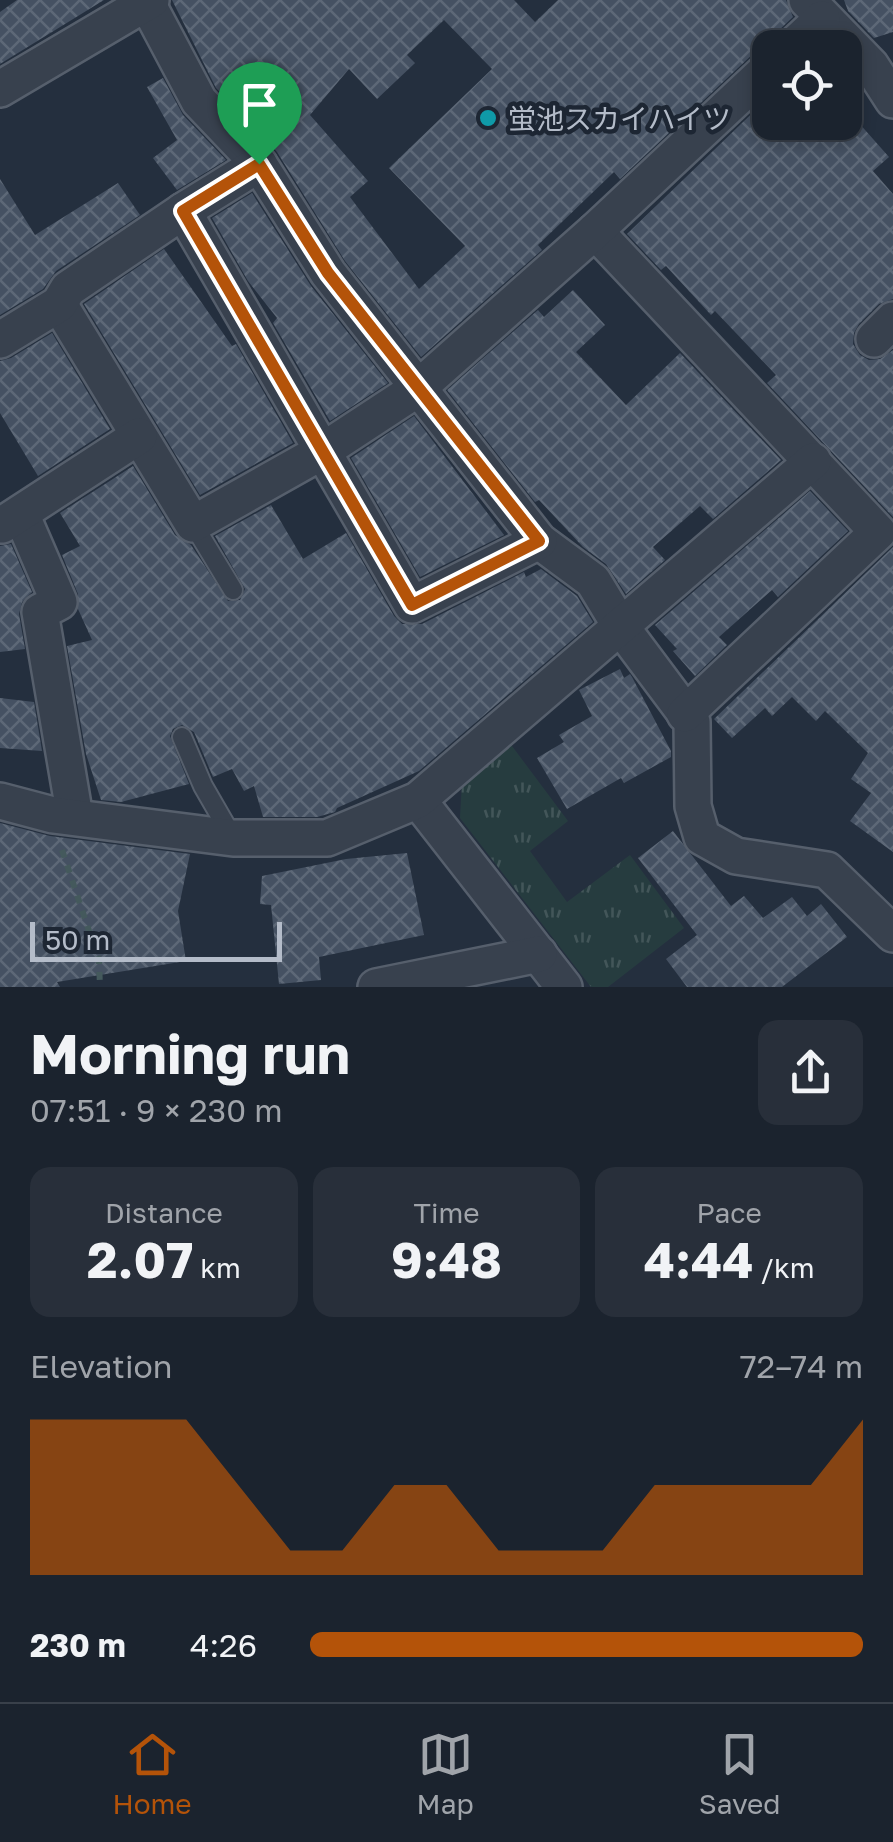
<!DOCTYPE html>
<html lang="en">
<head>
<meta charset="utf-8">
<style>
  body { margin:0; font-family:"Golos Text","Noto Sans JP",sans-serif; background:#282f3a; color:#f1f3f6; height:100vh; display:flex; flex-direction:column; font-size:38px; white-space:nowrap }
  * { box-sizing:border-box; margin:0 }
  p { font-size:32px; color:#a0a4aa }
  .icon { flex:none; width:55px; height:55px; fill:none; stroke:currentColor; stroke-width:2; stroke-linecap:round; stroke-linejoin:round }
  .map { position:relative; height:987px; overflow:hidden }
  .panel { display:flex; flex-direction:column; background:#1b232e; flex:1 }
  .panel>* { flex:none }
  .fabs { position:absolute; left:752px; top:30px; display:grid; gap:20px }
  .fabs a { display:grid; place-items:center; width:110px; height:110px; border-radius:20px; background:#1b232e; box-shadow:0 5px 15px #0003,0 0 0 2px #39404a; font-size:50px }
  .scale { position:absolute; left:30px; bottom:25px; width:252px; box-sizing:border-box; padding-left:10px; border:5px solid #b4bcc9; border-top:0; font-size:28px; line-height:35px; white-space:nowrap; color:#b4bcc9; -webkit-text-stroke:8px #1d2633; paint-order:stroke }
  .pin { position:absolute; display:grid; place-items:center; width:85px; height:85px; color:#fff; margin:-102px -42px; border-radius:50% 50% 50% 0; rotate:-45deg; box-shadow:0 0 10px #0007 }
  .pin .icon { rotate:45deg }
  .round { display:grid; place-items:center; flex:none; width:105px; height:105px; border-radius:20px; background:#282f3a }
  .head { display:flex; align-items:center; justify-content:space-between; height:170px; padding:0 30px }
  h1 { font-size:55px; font-weight:700; line-height:75px }
  .stats { display:grid; grid-template-columns:repeat(3,1fr); gap:15px; height:170px; padding:10px 30px }
  .stats div { display:grid; align-content:center; border-radius:20px; background:#282f3a; text-align:center }
  .stats b { font-size:50px; font-weight:700 }
  .stats small { font-size:28px; font-weight:400 }
  .stats p { font-size:28px }
  .chart { height:280px; padding:20px 30px }
  .chart p { display:flex; justify-content:space-between }
  .chart svg { width:100%; height:180px; margin-top:10px; fill:#b45309; opacity:.7 }
  ul { padding:0 30px; list-style:none; font-size:32px }
  li { display:grid; grid-template-columns:160px 120px 1fr; align-items:center; height:75px }
  li i { height:25px; border-radius:12px; background:#b45309 }
  .menu { display:flex; justify-content:space-around; align-items:center; height:140px; border-top:2px solid #39404a; background:#1b232e; font-size:28px; color:#a0a4aa }
  .menu a { display:grid; justify-items:center; gap:5px }
  .menu .selected { color:#b45309 }
  .map>svg:first-child { display:block }
</style>
</head>
<body>
<div class="map">
<svg width="893" height="987" viewBox="0 0 893 987">
  <defs>
    <pattern id="park-tufts" width="24" height="20" patternUnits="userSpaceOnUse" patternTransform="scale(2.5)"><rect width="24" height="20" fill="#263c3f"/><path d="M3 7l-1-3M5 7V3M7 7l1-3M15 17l-1-3M17 17v-4M19 17l1-3" fill="none" stroke="#435659"/></pattern>
    <pattern id="building-cross-hatch" width="8" height="8" patternUnits="userSpaceOnUse" patternTransform="scale(2.5)"><rect width="8" height="8" fill="#455162"/><path d="M0 0l8 8M0 8l8-8" fill="none" stroke="#5d6877"/></pattern>
  </defs>
  <rect width="100%" height="100%" fill="#242f3e"/>
  <path fill="url(#park-tufts)" d="M509,742L568,821L530,851L567,902L630,855L684,928L608,987H591L460,818L462,782Z"/>
  <g fill="url(#building-cross-hatch)" fill-rule="evenodd">
    <path d="M17,0H104L0,64V12Z"/>
    <path d="M172,0H514L535,22L558,0H786L793,17L776,33L770,46L755,52L620,179L614,172L538,245L542,250L421,357L345,261L277,152L216,88ZM444,20L492,69L389,168L465,246L419,289L350,197L368,181L310,115L349,69L377,99L415,63L407,55Z"/>
    <path d="M844,0H893V32L874,38L848,11Z"/>
    <path d="M163,78L183,115L226,160L177,190L153,158L177,140L147,87Z"/>
    <path d="M770,96V122H858L889,157L873,171L893,194V299L879,304L859,324L854,333L853,344L860,355L869,360L880,359L893,350V517L767,383L776,375L715,311L711,315L666,266L661,270L627,234Z"/>
    <path d="M0,179L35,235L118,183L140,215L56,271L43,289L0,315Z"/>
    <path d="M252,193L311,286L388,383L330,421L273,323L277,318L248,281L212,218Z"/>
    <path d="M164,249L232,346L236,344L293,443L200,495L84,304Z"/>
    <path d="M573,290L605,325L576,352L626,405L680,353L781,460L713,519L700,506L653,547L665,560L626,594L606,564L583,547L539,500L535,502L447,390L538,310L544,317Z"/>
    <path d="M52,333L110,429L38,476L0,413V361L11,358Z"/>
    <path d="M414,416L504,535L420,577L351,458Z"/>
    <path d="M133,466L175,535L191,545L228,601L240,600L245,589L215,536L271,505L303,559L346,533L394,616L402,624H422L524,572L526,577L541,569L577,596L593,622L419,771L337,808L335,812L317,817H263L254,786L244,791L232,769L213,777L194,732L182,725L173,729L170,736L189,784L121,802L101,800L86,754L67,646L92,640L78,609V594L62,555L80,546L60,513Z"/>
    <path d="M810,491L848,531L778,597L772,590L719,637L727,645L695,676L673,651L677,649L655,625Z"/>
    <path d="M11,544L32,592L22,602L19,614L25,649L0,652V546Z"/>
    <path d="M893,547V852L850,821L871,793L851,779L868,753L825,711L816,721L792,697L772,716L765,708L732,738L714,719Z"/>
    <path d="M620,669L624,678L630,674L632,677L671,751V757L624,783L621,778L567,809L537,758L564,742L559,735L592,716L579,690Z"/>
    <path d="M0,698L34,702L42,751L0,748Z"/>
    <path d="M0,823L50,836L190,854L178,911L186,961L57,982L60,987H0Z"/>
    <path d="M673,831L731,906L744,896L763,918L792,897L807,916L821,904L847,937L782,987H687L666,959L697,935L638,858Z"/>
    <path d="M407,853L424,935L319,957L321,980L279,984L271,905L260,904L262,876L346,859Z"/>
  </g>
  <g fill="none" stroke-linecap="round" stroke-linejoin="round">
    <defs>
      <g id="service">
        <path d="M193,524L233,590"/>
        <path d="M182,737L203,786L233,838"/>
      </g>
      <g id="minor">
        <path d="M807,0L871,66L893,100"/>
        <path d="M147,3L199,101L259,164L328,273L539,541L593,581L621,627L692,722L693,806L702,837L736,856L827,870L893,934"/>
        <path d="M791,48L822,19"/>
        <path d="M0,89L151,0"/>
        <path d="M183,211L412,605L539,541"/>
        <path d="M595,231L878,532L685,714"/>
        <path d="M59,304L193,524L321,452L417,389L595,231L770,67"/>
        <path d="M874,339L893,320"/>
        <path d="M0,340L59,304L68,289L183,211L259,164"/>
        <path d="M21,514L59,602L40,612L75,817"/>
        <path d="M2,525L139,436"/>
        <path d="M418,800L564,987"/>
        <path d="M0,801L53,815L233,838H327L418,800L813,461"/>
        <path d="M376,987L539,954"/>
      </g>
    </defs>
    <use href="#service" stroke="#565f6c" stroke-width="22"/>
    <use href="#minor" stroke="#565f6c" stroke-width="40"/>
    <path stroke="#44595c" stroke-width="6" stroke-dasharray="8 8" stroke-linecap="butt" d="M62,850L99,961L100,987"/>
    <use href="#service" stroke="#38414e" stroke-width="18"/>
    <use href="#minor" stroke="#38414e" stroke-width="35"/>
  </g>
  <g fill="none" stroke-linecap="round" stroke-linejoin="round">
    <defs>
      <path id="route" d="M259,164L328,273L539,541L412,605L183,211Z"/>
    </defs>
    <use href="#route" stroke="#fff" stroke-width="20"/>
    <use href="#route" stroke="#b45309" stroke-width="12"/>
  </g>
  <circle fill="#0f9aa8" stroke="#1d2633" stroke-width="4" cx="488" cy="118" r="10"/>
  <g text-anchor="middle" dominant-baseline="central" stroke-width="9" stroke-linejoin="round" paint-order="stroke">
    <g font-size="28" fill="#b4bcc9" stroke="#1d2633" text-anchor="start">
      <text x="508" y="118">蛍池スカイハイツ</text>
    </g>
  </g>
</svg>
<div class="fabs">
<a><svg class="icon" aria-label="locate" viewBox="0 0 24 24"><circle cx="12" cy="12" r="6"/><path d="M12 2v4M12 18v4M2 12h4M18 12h4"/></svg></a>
</div>
<div class="scale">50 m</div>
<div class="pin" style="left:259px;top:164px;background:#1e9e55"><svg class="icon" aria-label="arrive" viewBox="0 0 24 24"><path d="M6 21V4h12l-3 4 3 4H6"/></svg></div>
</div>
<section class="panel">
<div class="head"><div><h1>Morning run</h1><p>07:51 · 9 × 230 m</p></div><a class="round"><svg class="icon" aria-label="share" viewBox="0 0 24 24"><path d="M12 15V3M7 8l5-5 5 5M5 13v7h14v-7"/></svg></a></div>
<div class="stats">
<div><p>Distance</p><b>2.07<small> km</small></b></div>
<div><p>Time</p><b>9:48</b></div>
<div><p>Pace</p><b>4:44<small> /km</small></b></div>
</div>
<div class="chart"><p><span>Elevation</span>72–74 m</p>
<svg viewBox="0 0 160 44" preserveAspectRatio="none"><path d="M0 44V6L10 6L20 6L30 6L40 22L50 38L60 38L70 22L80 22L90 38L100 38L110 38L120 22L130 22L140 22L150 22L160 6V44z"/></svg>
</div>
<ul>
<li><b>230 m</b>4:26<i style="width:100%"></i></li>
</ul>
</section>
<nav class="menu">
<a class="selected"><svg class="icon" aria-label="home" viewBox="0 0 24 24"><path d="M3 11l9-7 9 7M6 9v11h12V9"/></svg>Home</a>
<a><svg class="icon" aria-label="map" viewBox="0 0 24 24"><path d="M3 6l6-2 6 2 6-2v14l-6 2-6-2-6 2zM9 4v14M15 6v14"/></svg>Map</a>
<a><svg class="icon" aria-label="saved" viewBox="0 0 24 24"><path d="M7 4h10v16l-5-4-5 4z"/></svg>Saved</a>
</nav>
</body>
</html>
